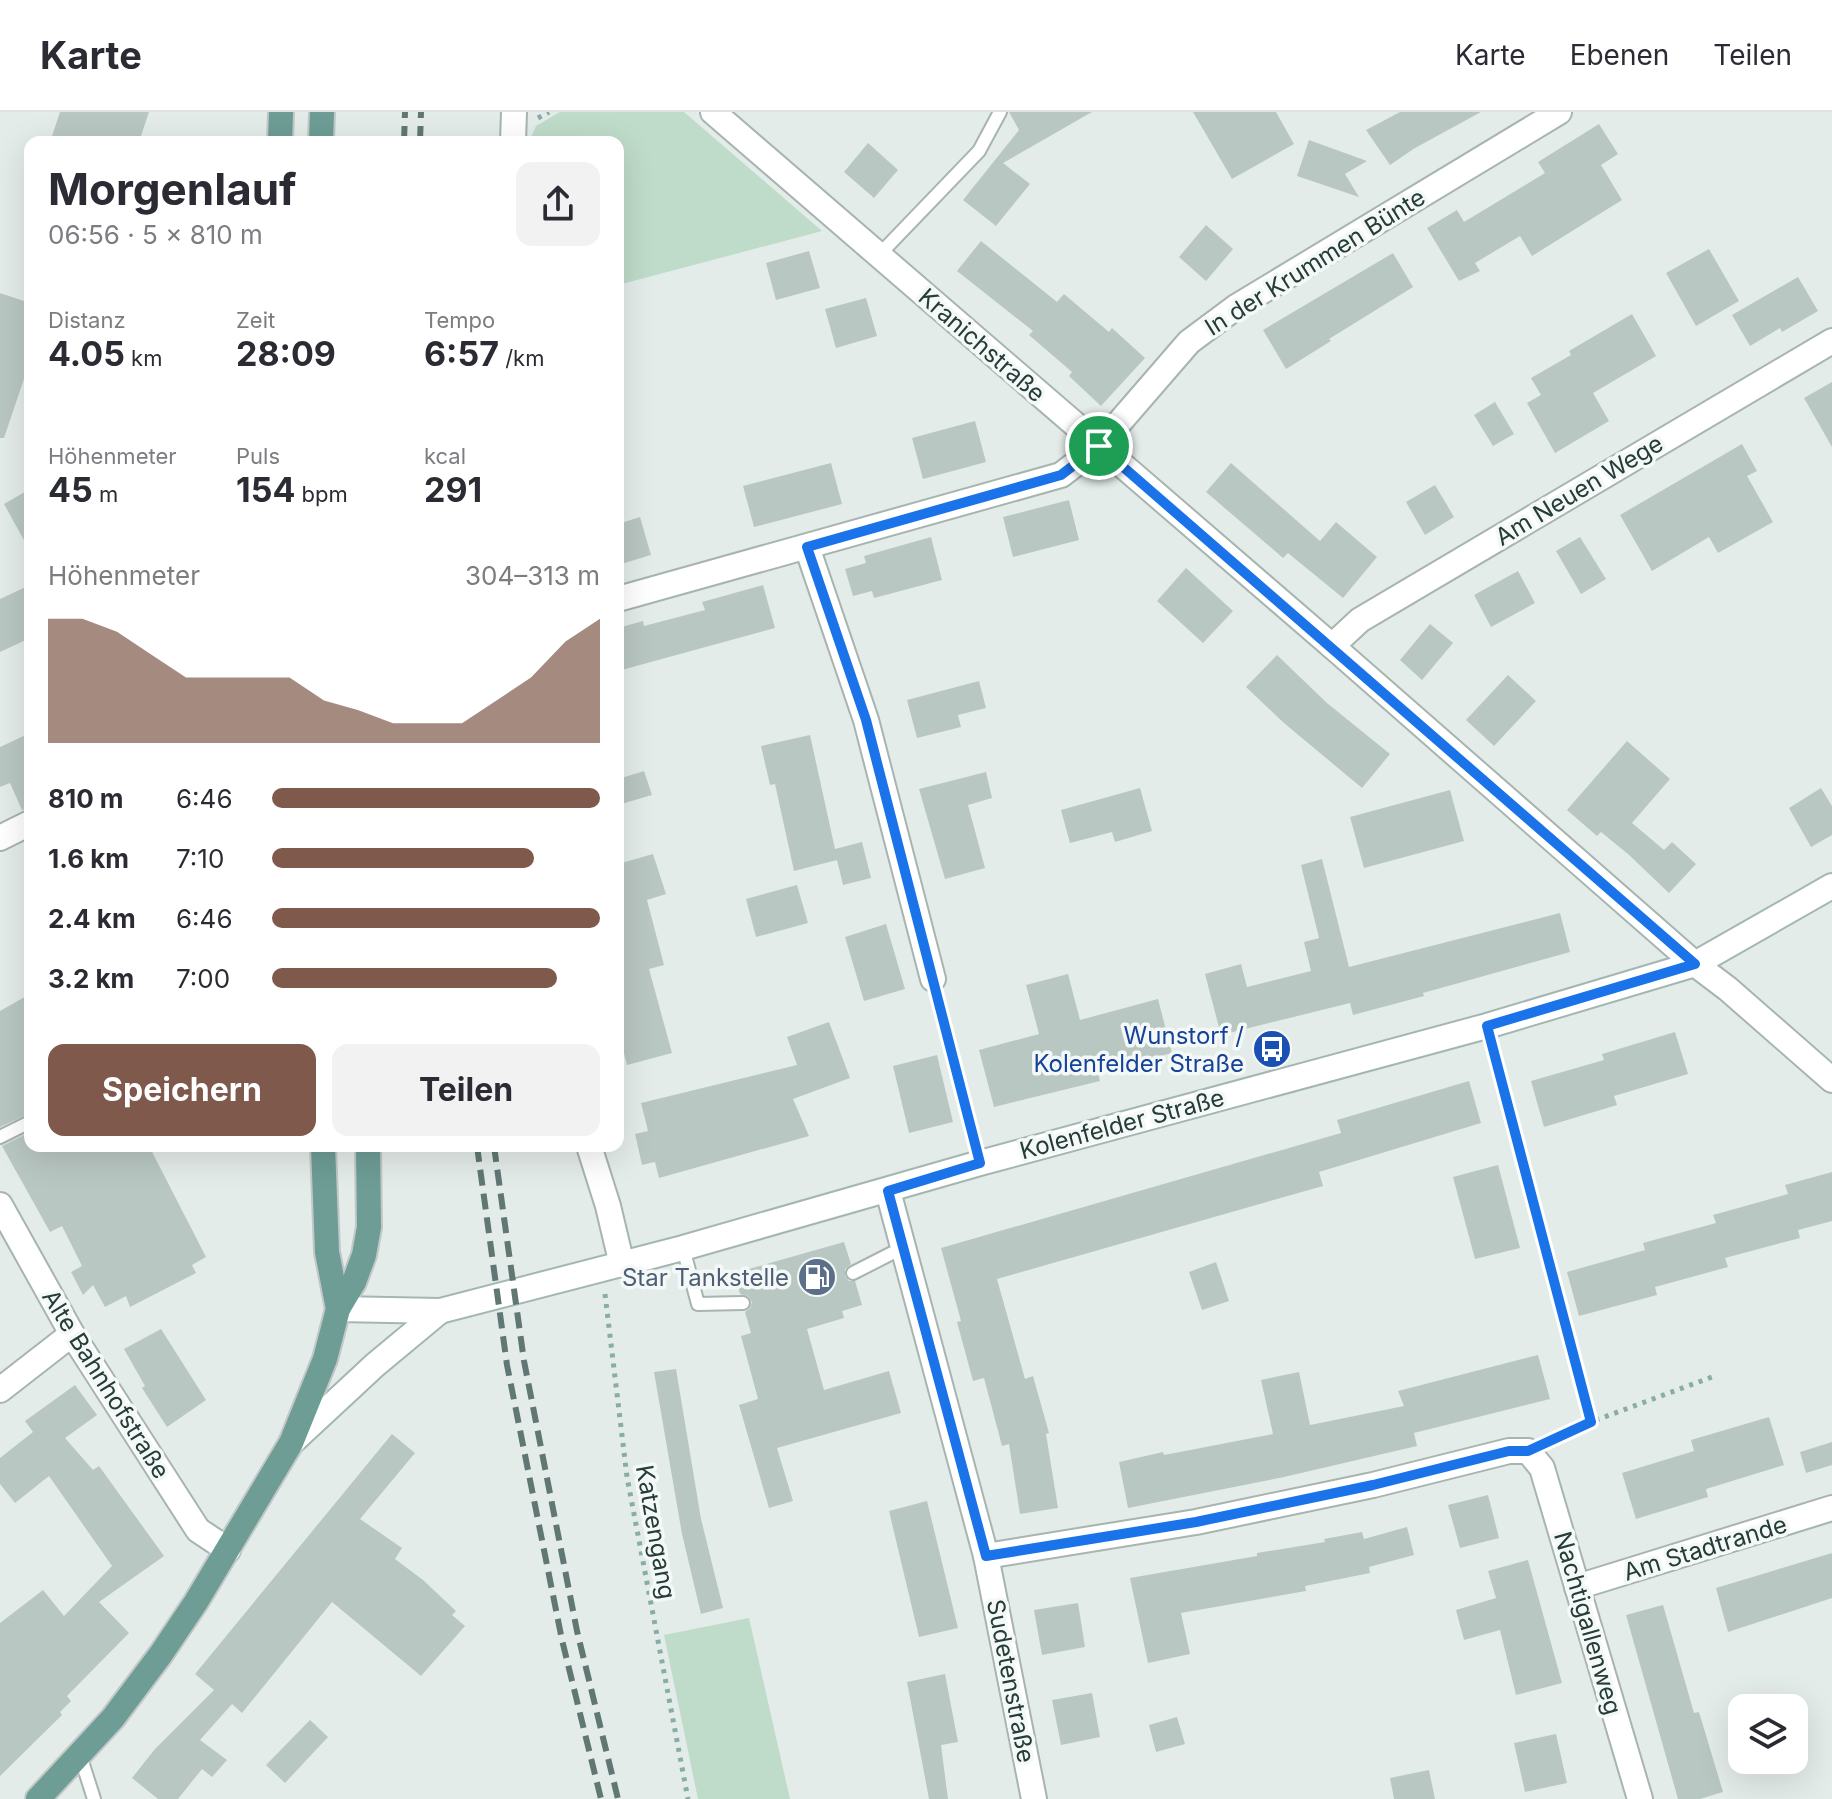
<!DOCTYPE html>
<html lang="de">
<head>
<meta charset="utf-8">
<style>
  body { margin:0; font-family:Inter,sans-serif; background:#f2f2f3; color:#2b2b33; height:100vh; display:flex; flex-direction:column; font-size:30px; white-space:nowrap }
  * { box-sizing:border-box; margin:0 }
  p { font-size:26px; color:#7c7c81 }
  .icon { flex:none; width:44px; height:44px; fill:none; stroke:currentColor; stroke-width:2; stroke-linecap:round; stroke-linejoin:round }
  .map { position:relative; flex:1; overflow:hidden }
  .drawer { position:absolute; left:24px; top:24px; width:600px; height:1016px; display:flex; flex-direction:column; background:#fff; border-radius:16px; box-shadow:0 8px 32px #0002 }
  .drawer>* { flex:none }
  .fabs { position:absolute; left:1728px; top:1582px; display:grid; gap:16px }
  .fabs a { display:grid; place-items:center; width:80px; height:80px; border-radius:16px; background:#fff; box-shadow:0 8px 32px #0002; font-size:40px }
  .pin { position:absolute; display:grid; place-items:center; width:68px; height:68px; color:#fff; margin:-34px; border:4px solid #fff; border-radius:50%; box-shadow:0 2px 8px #0007 }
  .round { display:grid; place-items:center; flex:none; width:84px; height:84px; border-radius:16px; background:#f2f2f3 }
  .summary { display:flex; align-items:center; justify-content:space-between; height:136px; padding:0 24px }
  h1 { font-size:44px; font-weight:700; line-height:60px }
  .stats { display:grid; grid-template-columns:repeat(3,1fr); gap:12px; height:136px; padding:8px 24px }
  .stats div { display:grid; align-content:center }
  .stats b { font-size:34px; font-weight:700 }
  .stats small { font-size:22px; font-weight:400 }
  .stats p { font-size:22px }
  .chart { height:224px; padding:16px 24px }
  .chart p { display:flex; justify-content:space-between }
  .chart svg { width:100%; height:144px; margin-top:8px; fill:#7f594b; opacity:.7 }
  .cta { display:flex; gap:16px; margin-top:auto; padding:16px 24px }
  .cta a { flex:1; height:92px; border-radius:16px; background:#7f594b; color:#fff; font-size:32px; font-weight:700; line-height:92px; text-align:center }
  .cta a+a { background:#f2f2f3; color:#2b2b33 }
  ul { padding:0 24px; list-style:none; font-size:26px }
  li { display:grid; grid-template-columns:128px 96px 1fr; align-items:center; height:60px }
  li i { height:20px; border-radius:10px; background:#7f594b }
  header { display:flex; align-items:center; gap:48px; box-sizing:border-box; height:112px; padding:0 40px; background:#fff; border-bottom:2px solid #e1e1e2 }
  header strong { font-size:38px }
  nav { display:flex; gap:44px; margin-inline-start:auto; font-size:28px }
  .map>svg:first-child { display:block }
</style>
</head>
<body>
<header>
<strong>Karte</strong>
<nav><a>Karte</a><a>Ebenen</a><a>Teilen</a></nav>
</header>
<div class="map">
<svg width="1832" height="1687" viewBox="0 0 1832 1687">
  <rect width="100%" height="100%" fill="#e4ece9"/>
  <g fill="#bfdbc9">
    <path d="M560,0H684L822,119L618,173V30H529L536,14Z"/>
    <path d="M749,1506L790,1687H698L664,1523Z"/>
  </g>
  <g fill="#b9c7c2">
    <path d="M60,0H149L139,30H50Z"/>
    <path d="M1092,0L1003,51L1030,72L996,114L963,88L1019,18L1009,0Z"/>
    <path d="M1193,0H1276L1294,32L1232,67Z"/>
    <path d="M1400,0H1481L1415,36L1390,53L1366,18Z"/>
    <path d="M1599,12L1618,42L1601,53L1622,88L1532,144L1520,124L1475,151L1480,159L1459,169L1427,116L1457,98L1464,110L1545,61L1538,50Z"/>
    <path d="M1309,28L1367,49L1345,62L1359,85L1297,64Z"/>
    <path d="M868,31L898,58L874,86L844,60Z"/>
    <path d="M1206,113L1233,137L1206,169L1179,145Z"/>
    <path d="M981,129L1057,190L1064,182L1109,220L1112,216L1145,246L1101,294L1069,264L1072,260L1029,223L1033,219L957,159Z"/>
    <path d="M1709,137L1739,189L1696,214L1666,161Z"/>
    <path d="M809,139L820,176L776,188L766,151Z"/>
    <path d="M1393,141L1413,175L1329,227L1331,229L1286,257L1263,218Z"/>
    <path d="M1798,165L1818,199L1782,220L1780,216L1750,234L1732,203Z"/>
    <path d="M0,181L30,191V249L4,326H0Z"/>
    <path d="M866,186L877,224L836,236L825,197Z"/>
    <path d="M1632,202L1656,244L1593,281L1609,309L1555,341L1527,291L1541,283L1531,266L1571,243L1569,239Z"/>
    <path d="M1832,270V335L1804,286Z"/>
    <path d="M1495,290L1514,322L1493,334L1474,303Z"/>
    <path d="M975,309L986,350L923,367L912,326Z"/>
    <path d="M1742,332L1757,359L1747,364L1773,410L1718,441L1709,425L1652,459L1620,403Z"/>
    <path d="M831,351L842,392L754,415L743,374Z"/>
    <path d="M1231,351L1320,429L1336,410L1377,445L1343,486L1288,441L1283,446L1206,380Z"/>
    <path d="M1435,373L1454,405L1425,423L1406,390Z"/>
    <path d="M30,377V439L4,392Z"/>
    <path d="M1069,388L1079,428L1013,445L1003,405Z"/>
    <path d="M640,405L651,443L618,453V412Z"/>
    <path d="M931,425L942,468L874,486L872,479L853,484L845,457L866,451L864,444Z"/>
    <path d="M1580,425L1606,467L1581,482L1556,439Z"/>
    <path d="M1186,456L1233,499L1203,531L1157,489Z"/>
    <path d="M1518,459L1535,491L1491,515L1474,483Z"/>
    <path d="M30,473V526L0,540V487Z"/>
    <path d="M763,473L775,516L618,559V516L643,509L644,514L705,498L702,490Z"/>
    <path d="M1430,512L1453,531L1422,568L1400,548Z"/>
    <path d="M1277,543L1327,591L1390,642L1362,676L1284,611L1246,575Z"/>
    <path d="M1508,563L1536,589L1494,634L1466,608Z"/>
    <path d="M979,569L986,596L958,603L961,615L917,626L907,588Z"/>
    <path d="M30,621V696L22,698L10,671L0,675V635Z"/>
    <path d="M810,623L835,737L862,730L871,766L843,773L837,748L794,759L775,672L770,673L761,634Z"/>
    <path d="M1627,629L1670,667L1632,711L1664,738L1672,730L1696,752L1669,781L1628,742L1601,720L1597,724L1567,698Z"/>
    <path d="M644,659L652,683L618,693V667Z"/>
    <path d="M986,660L992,686L968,693L985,756L945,767L919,677Z"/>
    <path d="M1140,676L1152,719L1115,730L1112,720L1070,731L1061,698Z"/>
    <path d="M1821,676L1832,694V723L1811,735L1789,696Z"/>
    <path d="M1450,678L1464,729L1364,756L1350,705Z"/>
    <path d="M653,742L666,782L647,788L664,853L649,857L672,941L627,953L618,918V752Z"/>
    <path d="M1322,747L1349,855L1560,801L1570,840L1423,881L1424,884L1353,903L1350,891L1221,923L1205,862L1241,852L1247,875L1311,859L1304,830L1319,826L1301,753Z"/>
    <path d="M797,773L808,811L756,825L746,787Z"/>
    <path d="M886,812L905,877L864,889L845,825Z"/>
    <path d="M1068,862L1080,908L1158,887L1172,941L1098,961L1100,969L994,995L979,938L1039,922L1026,873Z"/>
    <path d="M30,882V1001L0,1015V899Z"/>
    <path d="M829,910L850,966L793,987L809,1024L659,1066L655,1050L642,1053L635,1022L648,1019L641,991L797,953L787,925Z"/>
    <path d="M1675,920L1688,962L1614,984L1617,993L1544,1015L1531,969L1604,948L1602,942Z"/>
    <path d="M937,943L953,1010L909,1021L893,954Z"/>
    <path d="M1469,969L1481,1011L1319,1060L1323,1074L997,1167L1025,1267L1033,1264L1049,1321L1046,1322L1058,1396L1020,1402L1009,1332L1002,1334L984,1266L973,1269L957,1210L961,1209L941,1136L1341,1021L1337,1008Z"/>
    <path d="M30,1020V1034H149L206,1145L192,1153L196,1161L130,1195L126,1184L105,1195L93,1173L83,1183L71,1160L82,1154L62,1114L50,1120L2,1034Z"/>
    <path d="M1498,1053L1520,1136L1475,1147L1453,1065Z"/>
    <path d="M1832,1060V1109L1798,1118L1800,1126L1725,1146L1728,1155L1655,1175L1657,1183L1579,1204L1567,1160L1645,1138L1643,1131L1716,1111L1713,1103L1788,1082L1785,1073Z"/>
    <path d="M844,1130L851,1152L845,1157V1164L849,1169H855L862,1193L842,1199L844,1206L807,1217L824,1278L889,1259L901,1301L777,1336L793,1389L769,1396L739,1293L758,1287L741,1224L751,1221L745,1200L750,1196L752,1190L748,1184L740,1182L735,1161Z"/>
    <path d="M1216,1150L1229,1189L1202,1198L1189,1160Z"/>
    <path d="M161,1217L206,1288L167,1315L142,1276L145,1274L124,1237Z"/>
    <path d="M1538,1243L1550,1287L1414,1321L1417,1334L1284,1365L1128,1396L1119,1350L1163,1340L1164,1343L1273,1322L1261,1268L1299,1260L1310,1313L1404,1294L1398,1279Z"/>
    <path d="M676,1257L701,1407L723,1496L701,1502L682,1422L654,1260Z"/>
    <path d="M75,1273L97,1303L65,1326L93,1358L99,1354L164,1444L99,1490L129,1521L67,1584L71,1589L60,1600L62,1603L0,1664V1511L43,1478L64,1504L112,1454L49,1364L15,1391L0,1372V1346L33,1320L25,1309Z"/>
    <path d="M1769,1305L1784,1353L1706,1377L1708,1385L1636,1407L1622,1361L1694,1339L1691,1328Z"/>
    <path d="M392,1322L415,1341L360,1407L402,1436L395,1447L423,1468L456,1499L452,1503L465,1514L421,1564L332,1490L242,1601L232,1592L200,1628L227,1648L212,1665L202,1657L178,1687H158L132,1666L155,1637L214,1578L195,1562Z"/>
    <path d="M1832,1330V1353L1806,1361L1800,1340Z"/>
    <path d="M1488,1383L1499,1426L1460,1436L1448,1393Z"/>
    <path d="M927,1389L958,1516L919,1525L889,1399Z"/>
    <path d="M1407,1415L1414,1443L1369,1455L1370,1461L1305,1474L1306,1479L1181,1501L1190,1542L1148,1551L1130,1466L1257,1444V1441L1325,1430L1324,1427L1362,1420L1364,1427Z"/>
    <path d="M1832,1441V1486L1728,1520L1716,1476Z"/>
    <path d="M1528,1448L1562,1571L1516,1583L1500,1518L1464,1528L1456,1498L1496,1486L1488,1459Z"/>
    <path d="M1078,1491L1085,1535L1042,1543L1034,1498Z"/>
    <path d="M1663,1493L1694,1601L1699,1600L1723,1680L1700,1687H1678L1626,1503Z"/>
    <path d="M945,1562L958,1630L941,1633L948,1687H929L907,1570Z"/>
    <path d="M1092,1581L1100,1625L1061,1633L1052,1588Z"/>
    <path d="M1177,1605L1185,1632L1156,1640L1149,1613Z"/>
    <path d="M310,1608L328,1625L285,1671L266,1653Z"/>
    <path d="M1556,1622L1567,1671L1525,1680L1514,1631Z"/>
    <path d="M1429,1658L1435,1687H1394L1390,1666Z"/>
  </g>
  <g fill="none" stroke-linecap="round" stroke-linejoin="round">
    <defs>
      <g id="lane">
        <path d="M879,143L979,39L1000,0"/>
        <path d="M0,1025L30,1010"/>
        <path d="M683,1136L698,1192L743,1191"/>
        <path d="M853,1161L904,1135"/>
        <path d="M80,1643L94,1687"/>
      </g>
      <g id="street">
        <path d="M713,0L1332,534L1695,852L1728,877L1832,968"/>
        <path d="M513,30L514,0"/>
        <path d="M807,435L866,608L933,867"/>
        <path d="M618,487L1061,363L1099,334L1189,230L1236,195L1559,0"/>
        <path d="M1332,534L1360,508L1832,229"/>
        <path d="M0,726L30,711"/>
        <path d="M589,1034L608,1094L622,1153"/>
        <path d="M888,1079L986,1444L1034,1687"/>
        <path d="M0,1093L72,1222L198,1418L228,1438"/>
        <path d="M0,1278L72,1222"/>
        <path d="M986,1444L1196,1410L1373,1373L1509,1339H1528L1542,1356L1640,1687"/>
        <path d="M1577,1475L1832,1396"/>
      </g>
      <g id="secondary">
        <path d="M338,1197L440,1199L683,1136L980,1051L1487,914L1695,852L1832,774"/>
        <path d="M291,1331L375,1253L440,1199"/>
      </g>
      <g id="primary">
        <path d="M280,30L281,0"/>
        <path d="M321,30L322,0"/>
        <path d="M323,1034L327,1140L338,1197"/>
        <path d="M38,1687L113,1606L161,1542L196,1490L291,1331L325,1247L338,1197L354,1170L364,1143L369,1115L368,1034"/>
      </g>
    </defs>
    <use href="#lane" stroke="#a7b4b0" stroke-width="16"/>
    <use href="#street" stroke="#a7b4b0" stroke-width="28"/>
    <use href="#secondary" stroke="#a3b7b2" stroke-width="28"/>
    <use href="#primary" stroke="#c2c8c7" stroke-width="28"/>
    <g stroke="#87ada4" stroke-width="5" stroke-dasharray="4 6" stroke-linecap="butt">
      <path d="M538,6L549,0"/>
      <path d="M939,890L974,1027"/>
      <path d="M1493,939L1591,1310"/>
      <path d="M605,1182L627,1365L688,1687"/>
      <path d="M1550,1329L1591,1310L1712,1265"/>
    </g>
    <use href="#lane" stroke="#fff" stroke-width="12"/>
    <use href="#street" stroke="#fff" stroke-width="24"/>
    <use href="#secondary" stroke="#fff" stroke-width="24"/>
    <use href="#primary" stroke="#6d9d95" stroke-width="24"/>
    <g stroke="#607773" stroke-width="6" stroke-dasharray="16 8" stroke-linecap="butt">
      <path d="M404,30L405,0"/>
      <path d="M420,30L421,0"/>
      <path d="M477,1034L507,1253L562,1528L601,1687"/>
      <path d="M494,1034L524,1249L577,1519L618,1687"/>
    </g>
  </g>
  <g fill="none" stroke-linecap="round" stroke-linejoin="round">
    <defs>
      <path id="route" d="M1099,334L1695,852L1487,914L1591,1310L1528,1339H1509L1373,1373L1196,1410L986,1444L888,1079L980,1051L866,608L807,435L1061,363Z"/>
    </defs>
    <use href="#route" stroke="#fff" stroke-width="16"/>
    <use href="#route" stroke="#1a73e8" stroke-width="10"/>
  </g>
  <defs>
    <symbol id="bus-disc" viewBox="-11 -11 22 22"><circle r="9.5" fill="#1a4fb4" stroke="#f4f9f7"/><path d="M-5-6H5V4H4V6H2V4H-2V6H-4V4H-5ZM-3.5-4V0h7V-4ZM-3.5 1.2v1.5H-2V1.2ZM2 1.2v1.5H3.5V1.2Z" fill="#fff"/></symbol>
    <symbol id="fuel-disc" viewBox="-11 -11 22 22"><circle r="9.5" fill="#5c6f8a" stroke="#f4f9f7"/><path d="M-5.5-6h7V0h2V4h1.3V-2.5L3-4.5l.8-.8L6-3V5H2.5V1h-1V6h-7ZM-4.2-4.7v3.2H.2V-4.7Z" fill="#fff"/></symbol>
  </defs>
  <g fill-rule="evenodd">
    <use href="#bus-disc" x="1250" y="915" width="44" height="44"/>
    <use href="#fuel-disc" x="795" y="1143" width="44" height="44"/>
  </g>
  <g text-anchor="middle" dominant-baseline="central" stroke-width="7" stroke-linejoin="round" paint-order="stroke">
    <g font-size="24" fill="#253c38" stroke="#f4f9f7">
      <text transform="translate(1315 150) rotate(-32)">In der Krummen Bünte</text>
      <text transform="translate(982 233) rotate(41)">Kranichstraße</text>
      <text transform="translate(1579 378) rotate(-31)">Am Neuen Wege</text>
      <text transform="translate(1122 1012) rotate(-15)">Kolenfelder Straße</text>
      <text transform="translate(106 1272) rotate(58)">Alte Bahnhofstraße</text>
      <text transform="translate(656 1420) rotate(80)">Katzengang</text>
      <text transform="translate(1705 1436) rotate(-17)">Am Stadtrande</text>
      <text transform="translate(1588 1511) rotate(74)">Nachtigallenweg</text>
      <text transform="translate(1011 1569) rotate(79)">Sudetenstraße</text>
    </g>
    <g font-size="24" fill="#164399" stroke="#f4f9f7" text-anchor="end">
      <text x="1244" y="923">Wunstorf /<tspan x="1244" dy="28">Kolenfelder Straße</tspan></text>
    </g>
    <g font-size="24" fill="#4e5e75" stroke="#f4f9f7" text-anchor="end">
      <text x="789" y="1165">Star Tankstelle</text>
    </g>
  </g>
</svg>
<div class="fabs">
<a><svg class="icon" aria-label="layers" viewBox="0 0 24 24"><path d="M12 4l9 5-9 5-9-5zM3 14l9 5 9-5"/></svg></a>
</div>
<div class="pin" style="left:1099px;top:334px;background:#1e9e55"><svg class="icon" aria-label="arrive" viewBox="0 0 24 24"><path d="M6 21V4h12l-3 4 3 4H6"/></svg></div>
<section class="drawer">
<div class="summary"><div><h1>Morgenlauf</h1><p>06:56 · 5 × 810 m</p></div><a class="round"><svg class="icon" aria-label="share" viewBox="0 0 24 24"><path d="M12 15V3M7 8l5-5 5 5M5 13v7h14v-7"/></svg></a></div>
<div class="stats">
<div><p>Distanz</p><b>4.05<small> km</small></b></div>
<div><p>Zeit</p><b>28:09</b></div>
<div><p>Tempo</p><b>6:57<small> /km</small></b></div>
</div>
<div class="stats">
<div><p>Höhenmeter</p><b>45<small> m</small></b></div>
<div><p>Puls</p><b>154<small> bpm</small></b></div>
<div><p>kcal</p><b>291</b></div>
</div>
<div class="chart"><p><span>Höhenmeter</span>304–313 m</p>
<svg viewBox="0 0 160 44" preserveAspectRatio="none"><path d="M0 44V6L10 6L20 10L30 17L40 24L50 24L60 24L70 24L80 31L90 34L100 38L110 38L120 38L130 31L140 24L150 13L160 6V44z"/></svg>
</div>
<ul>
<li><b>810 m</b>6:46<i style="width:100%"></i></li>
<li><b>1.6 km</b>7:10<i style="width:80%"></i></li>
<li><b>2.4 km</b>6:46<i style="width:100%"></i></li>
<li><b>3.2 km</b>7:00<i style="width:87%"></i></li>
</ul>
<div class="cta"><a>Speichern</a><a>Teilen</a></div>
</section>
</div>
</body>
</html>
